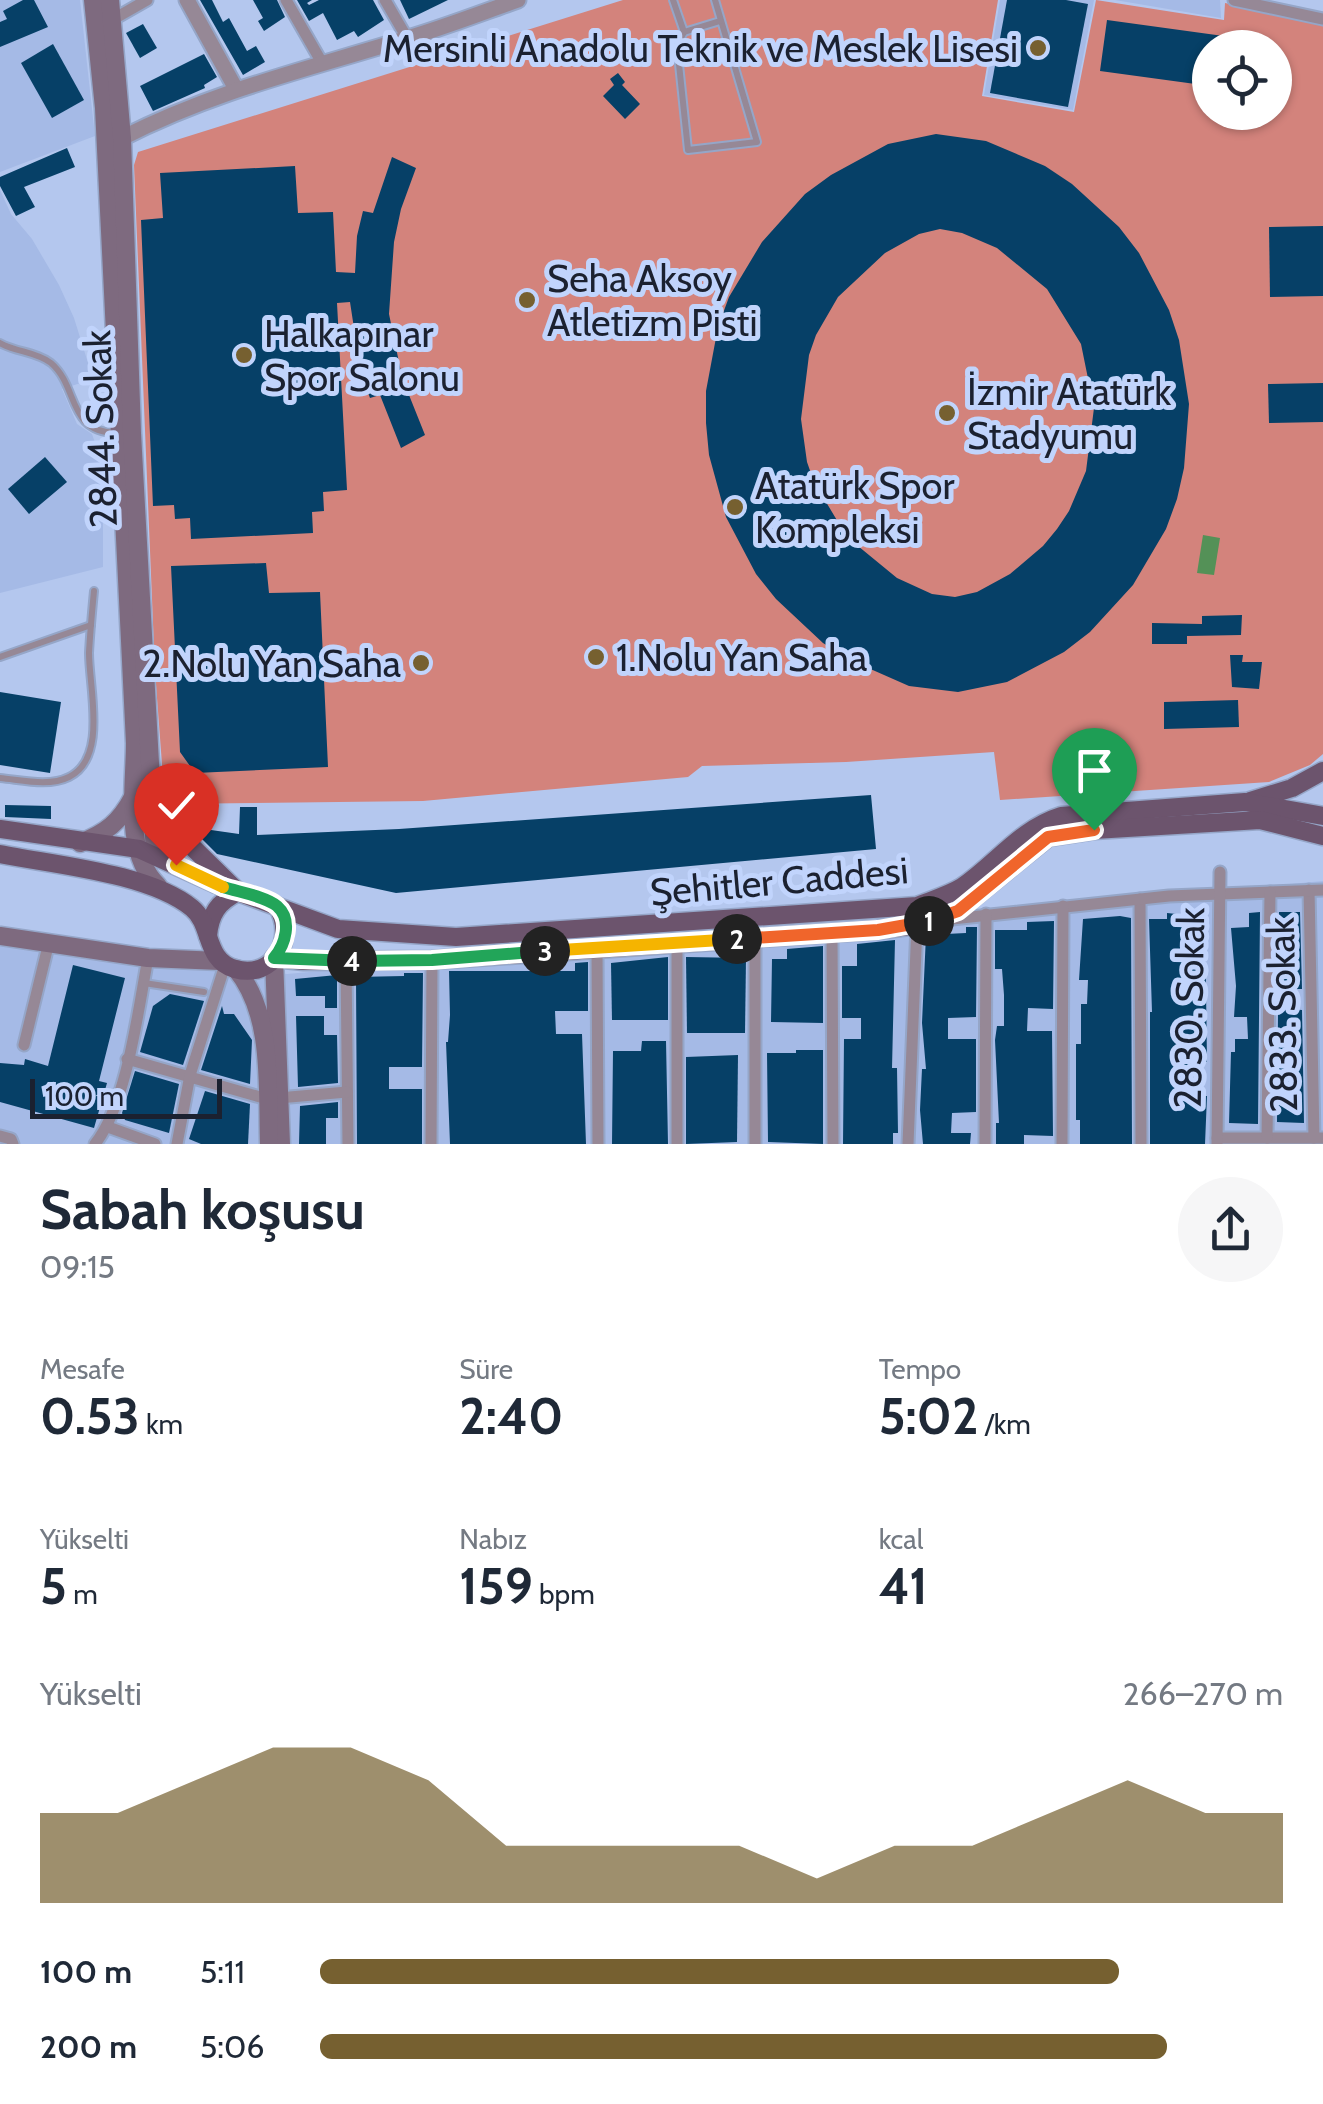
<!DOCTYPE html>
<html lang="tr">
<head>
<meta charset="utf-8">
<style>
  body { margin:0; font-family:Cabin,sans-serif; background:#f6f6f7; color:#1f2937; height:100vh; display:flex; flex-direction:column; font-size:38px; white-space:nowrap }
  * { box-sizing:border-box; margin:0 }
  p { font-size:32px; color:#747a83 }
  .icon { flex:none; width:55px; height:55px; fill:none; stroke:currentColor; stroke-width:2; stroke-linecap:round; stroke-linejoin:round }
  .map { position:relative; height:1144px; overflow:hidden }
  .details { display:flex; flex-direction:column; background:#fff; flex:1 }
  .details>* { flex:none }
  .buttons { position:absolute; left:1192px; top:30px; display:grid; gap:20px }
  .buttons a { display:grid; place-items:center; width:100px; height:100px; border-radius:50%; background:#fff; box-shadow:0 2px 8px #0004; font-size:50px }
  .scale { position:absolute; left:30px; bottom:25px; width:192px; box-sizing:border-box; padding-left:10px; border:5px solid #1b2130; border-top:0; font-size:28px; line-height:35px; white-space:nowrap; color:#1b2130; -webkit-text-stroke:8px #c1d4fc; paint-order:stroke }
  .pin { position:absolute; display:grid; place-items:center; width:85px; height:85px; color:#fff; margin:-102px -42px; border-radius:50% 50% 50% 0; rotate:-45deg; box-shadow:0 0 10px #0007 }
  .pin .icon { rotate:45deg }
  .km { position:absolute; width:50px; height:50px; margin:-25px; border-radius:50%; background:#222; color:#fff; font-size:28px; line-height:50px; text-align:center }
  .round { display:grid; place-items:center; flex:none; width:105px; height:105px; border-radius:52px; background:#f6f6f7 }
  .head { display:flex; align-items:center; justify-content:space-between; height:170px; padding:0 40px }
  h1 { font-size:55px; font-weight:700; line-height:75px }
  .metrics { display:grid; grid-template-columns:repeat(3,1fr); gap:15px; height:170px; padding:10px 40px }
  .metrics div { display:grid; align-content:center }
  .metrics b { font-size:50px; font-weight:700 }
  .metrics small { font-size:28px; font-weight:400 }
  .metrics p { font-size:28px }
  .chart { height:280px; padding:20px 40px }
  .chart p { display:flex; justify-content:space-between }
  .chart svg { width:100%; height:180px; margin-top:10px; fill:#766030; opacity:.7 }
  ul { padding:0 40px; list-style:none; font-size:32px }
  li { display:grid; grid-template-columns:160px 120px 1fr; align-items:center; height:75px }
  li i { height:25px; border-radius:12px; background:#766030 }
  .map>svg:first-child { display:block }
</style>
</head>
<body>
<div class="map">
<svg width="1323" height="1144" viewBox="0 0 1323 1144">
  <rect width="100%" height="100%" fill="#b4c7ee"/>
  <g fill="#a5bae6">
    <path d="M0,0H80L95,136L0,172Z"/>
    <path d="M1000,0H1094L1073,110L984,95Z"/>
    <path d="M1115,0H1220L1221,18Z"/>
    <path d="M0,190L11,214L32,239L59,285L74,318L93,379L62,389L77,424L92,434L103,466V567L0,593Z"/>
    <path d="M1323,881V1144H0V944L287,974Z"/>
  </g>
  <path fill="#d3837c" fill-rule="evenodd" d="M623,0H998L982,96L1074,112L1096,0L1224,20L1225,3L1323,24V754L1310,765L1269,782L1000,800L994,752L846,762L702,766L688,777L423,801L165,804L155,671L134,165L138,152ZM1210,48H1275V112H1210Z"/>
  <path fill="#549157" d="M1203,535L1220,538L1214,575L1197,573Z"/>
  <g fill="#064067" fill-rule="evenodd">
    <path d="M23,0H34L48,27L0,47V22L7,19L3,11Z"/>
    <path d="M200,0H212L223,22L229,18L247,51L256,46L265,62L243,75Z"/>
    <path d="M253,0H277L285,17L264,31L258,21L263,18Z"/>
    <path d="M297,0H312L307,3L309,5L319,0H373L384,20L358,37L354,31L337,40L323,13L309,21Z"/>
    <path d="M400,0H448L409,19Z"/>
    <path d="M1007,0H1066L1088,4L1068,107L990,93Z"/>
    <path d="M1107,20L1238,38L1237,48H1210V86L1100,71Z"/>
    <path d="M143,24L157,48L140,58L126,33Z"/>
    <path d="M53,44L84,100L52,118L21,63Z"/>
    <path d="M204,54L217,77L204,85L205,88L153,111L140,86Z"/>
    <path d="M618,73L625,82L622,85L640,104L625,119L603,96L614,85L610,79Z"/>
    <path d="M936,134L986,141L1045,166L1072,184L1119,227L1139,253L1169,310L1179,340L1189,404L1184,468L1177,499L1166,529L1133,585L1090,632L1064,652L1007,682L958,692L909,686L850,660L823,643L776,599L756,574L726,517L709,455L706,423V391L718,327L729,297L762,242L805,194L831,175L888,144ZM940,229L962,233L997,248L1047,289L1081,344L1094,408L1086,471L1069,511L1057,529L1043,546L1010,574L977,592L955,597L932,594L897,578L847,537L814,482L807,462L801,419L809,355L816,335L838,297L885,253L919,234Z"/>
    <path d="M67,148L75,167L24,187L35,207L16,216L0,186V177Z"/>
    <path d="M392,157L416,168L401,209L394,242L389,314L406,396L409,395L425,435L401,448L380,395L370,398L361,374L350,302L337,303L347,490L323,492L324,511L312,512L313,533L191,539L190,518L175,519L174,505L153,506L141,220L163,218L160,173L295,166L298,213L333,212L336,272L355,273L357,236L363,211L373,213Z"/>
    <path d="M1323,226V296L1270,297L1269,227Z"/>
    <path d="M1323,383V422L1269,423L1268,384Z"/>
    <path d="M45,457L67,482L29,514L8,489Z"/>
    <path d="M266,563L269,593L320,592L328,767L195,773L180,752L171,566Z"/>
    <path d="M1242,615L1241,635L1187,636V644H1152V623L1202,624V616Z"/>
    <path d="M1230,655H1243L1242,662H1262L1259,689L1232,687Z"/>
    <path d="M0,692L61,702L50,773L0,765Z"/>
    <path d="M1238,700L1239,727L1164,729V702Z"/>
    <path d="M871,795L876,849L396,893L217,854L190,827L239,834L240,807H257V835L399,829Z"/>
    <path d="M5,805L51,806V819L5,817Z"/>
    <path d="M1260,912L1258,1124L1229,1123L1231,1052H1235V1039H1248L1247,1017H1234L1236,986L1231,928L1249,927V913Z"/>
    <path d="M1279,912H1300L1302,989H1290V1009L1302,1010L1304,1123L1277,1122Z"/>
    <path d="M1167,913L1205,917L1207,1062H1203L1201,1075L1202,1096H1207L1205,1144H1150V1012H1152L1149,919H1167Z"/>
    <path d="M1120,916L1131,918L1132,1144H1080V1120H1076V1044H1081V1004H1087L1088,980H1079L1083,919Z"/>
    <path d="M1054,921L1053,1009L1028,1008L1027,1031H1052L1053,1136L1024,1135V1144H996V1123H999L995,1040L997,1026H1004V995L1002,969H995V930H1027V922Z"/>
    <path d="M966,927H977L976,1017L948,1018V1039H976V1112L952,1113L951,1133H971L970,1144H923L920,1110L922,1069H926L922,1023L926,935L966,933Z"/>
    <path d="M895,940L892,1068H897L898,1133H893V1144H843L844,1039H861V1018H842V966H857V944Z"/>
    <path d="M823,946V1023L771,1022L772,959H787V949Z"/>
    <path d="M668,957V1020H612L611,963Z"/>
    <path d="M686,957L746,958L745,1033H687Z"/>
    <path d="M588,962V1011H555L556,1034H582L586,1144H450L446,1042H448L450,1015L449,971H575V963Z"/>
    <path d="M73,965L125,978L99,1081L107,1083L94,1128L0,1102V1063L24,1065L25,1059L48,1066Z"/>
    <path d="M404,973H423L422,1067H389V1089H422V1144H357L356,977L404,976Z"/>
    <path d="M337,975V1008H325V996H296L295,979Z"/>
    <path d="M170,994L204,1001L183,1065L140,1052L153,1006Z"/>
    <path d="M222,1006L224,1014H234L252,1040L250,1084L201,1070Z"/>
    <path d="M296,1016H324V1035H337L338,1083L298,1087Z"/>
    <path d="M642,1041H666L668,1144H612L613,1051H641Z"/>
    <path d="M796,1050H823V1144L768,1142L767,1053H796Z"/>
    <path d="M738,1055L737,1142L686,1144V1057Z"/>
    <path d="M135,1071L179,1084L169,1133L125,1120L122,1113Z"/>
    <path d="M205,1091L250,1104L248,1144H201L189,1139Z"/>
    <path d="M338,1102V1118H326V1144H299L300,1106Z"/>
  </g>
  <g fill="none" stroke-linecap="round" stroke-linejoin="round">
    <defs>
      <g id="service">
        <path d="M673,0L684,32L677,45L688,150L757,142L715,0"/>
        <path d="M684,32L720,21"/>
        <path d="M0,343C16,352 37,352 51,363C79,387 67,432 116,433"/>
        <path d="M0,657L91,625"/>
        <path d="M0,778C22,780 49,787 69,777C108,758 89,688 89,653C90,633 92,612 94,591"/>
        <path d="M144,983L204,992"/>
      </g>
      <g id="minor">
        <path d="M286,0L321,61"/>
        <path d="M385,0L407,38"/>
        <path d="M1234,0L1323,19"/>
        <path d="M112,20L147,0"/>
        <path d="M1309,890L1314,1138"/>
        <path d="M1140,899L1141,1144"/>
        <path d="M952,919L1169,896L1323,890"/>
        <path d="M832,933L833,1144"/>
        <path d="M597,948L598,1144"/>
        <path d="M346,961L348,1144"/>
        <path d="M24,1045L49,942"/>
        <path d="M127,1059L267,1099L347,1092"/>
        <path d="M108,1127L155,1144"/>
        <path d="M0,1136L11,1139L13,1144"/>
        <path d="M1217,1138H1323"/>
        <path d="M1267,1138L1270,892"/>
        <path d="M95,1144C127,1104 138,1010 148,958"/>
        <path d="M177,1144L190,1075L225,965"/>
        <path d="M431,1144L432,960"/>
        <path d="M677,1144V943"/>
        <path d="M755,1144V938"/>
        <path d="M908,1144L917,925L923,924"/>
        <path d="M985,1144L986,914"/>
        <path d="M1062,1144L1063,906"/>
        <path d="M1217,1144L1220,872"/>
      </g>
      <g id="tertiary">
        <path d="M187,0L236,89"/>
        <path d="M122,138C216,90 309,69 408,38C445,27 481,13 518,0"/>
      </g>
      <g id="secondary">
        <path d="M93,0L104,108L135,743C135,787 123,852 158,886"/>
        <path d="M110,0L122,138L132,433L155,855"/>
        <path d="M80,843C106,833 120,822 133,797"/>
        <path d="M0,936L148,958L220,961"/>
        <path d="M274,958L281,1144"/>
        <path d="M236,969C274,1015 267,1088 269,1144"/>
      </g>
      <g id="primary">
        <path d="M150,796L172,827L238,892C218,902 210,914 208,936"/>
        <path d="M1250,801L1292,788L1323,771"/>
        <path d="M0,829L139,849L216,884L338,929L456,937L917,906C932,900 949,895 962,887C997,863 1020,829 1061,816L1245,802L1323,816"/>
        <path d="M0,854C55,865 149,873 192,908C213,925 204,960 235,969C274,980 297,938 277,906"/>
        <path d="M274,958L304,961L432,960L877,930L917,925L957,911L1048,837L1094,830L1260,820L1323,836"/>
      </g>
    </defs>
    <use href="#service" stroke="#95a6c8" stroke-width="10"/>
    <use href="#minor" stroke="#95a6c8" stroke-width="15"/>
    <use href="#tertiary" stroke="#95a6c8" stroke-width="19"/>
    <use href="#secondary" stroke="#95a6c8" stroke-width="21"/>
    <use href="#primary" stroke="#95a6c8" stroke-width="21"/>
    <use href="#service" stroke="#968896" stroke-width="6"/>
    <use href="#minor" stroke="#968896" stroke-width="11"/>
    <use href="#tertiary" stroke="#968896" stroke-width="15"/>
    <use href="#secondary" stroke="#7e6a7f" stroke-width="18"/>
    <use href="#primary" stroke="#6c546d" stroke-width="18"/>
  </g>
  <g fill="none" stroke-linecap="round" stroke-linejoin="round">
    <defs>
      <path id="split-1" d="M929,921L958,911L1048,837L1094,830"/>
      <path id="split-2" d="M737,939L878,930L929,921"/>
      <path id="split-3" d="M545,951L737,939"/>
      <path id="split-4" d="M352,961L432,960L545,951"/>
      <path id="split-5" d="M223,887C238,892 265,896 277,906C293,920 285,945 274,958L352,961"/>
      <path id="split-6" d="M176,865L223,887"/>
    </defs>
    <use href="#split-1" stroke="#fff" stroke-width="20"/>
    <use href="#split-2" stroke="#fff" stroke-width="20"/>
    <use href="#split-3" stroke="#fff" stroke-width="20"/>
    <use href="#split-4" stroke="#fff" stroke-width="20"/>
    <use href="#split-5" stroke="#fff" stroke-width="20"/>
    <use href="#split-6" stroke="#fff" stroke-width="20"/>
    <use href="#split-1" stroke="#f0652b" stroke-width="12"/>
    <use href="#split-2" stroke="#f0652b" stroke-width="12"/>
    <use href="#split-3" stroke="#f5b400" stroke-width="12"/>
    <use href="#split-4" stroke="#22a559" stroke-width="12"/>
    <use href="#split-5" stroke="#22a559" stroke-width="12"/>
    <use href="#split-6" stroke="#f5b400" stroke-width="12"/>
  </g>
  <g fill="#766030" stroke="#c1d4fc" stroke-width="4">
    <circle cx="1038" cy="48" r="10"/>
    <circle cx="527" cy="300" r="10"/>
    <circle cx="244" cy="355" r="10"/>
    <circle cx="947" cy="413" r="10"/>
    <circle cx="735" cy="507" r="10"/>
    <circle cx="596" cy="657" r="10"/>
    <circle cx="421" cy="663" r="10"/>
  </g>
  <g text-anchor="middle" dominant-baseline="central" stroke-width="10" stroke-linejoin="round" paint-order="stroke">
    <g font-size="38" fill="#1b2130" stroke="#c1d4fc" text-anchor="start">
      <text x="1018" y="48" text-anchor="end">Mersinli Anadolu Teknik ve Meslek Lisesi</text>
      <text x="547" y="278">Seha Aksoy<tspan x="547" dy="44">Atletizm Pisti</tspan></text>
      <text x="264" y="333">Halkapınar<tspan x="264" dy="44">Spor Salonu</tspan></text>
      <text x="967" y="391">İzmir Atatürk<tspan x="967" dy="44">Stadyumu</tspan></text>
      <text x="755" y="485">Atatürk Spor<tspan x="755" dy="44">Kompleksi</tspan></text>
      <text x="616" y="657">1.Nolu Yan Saha</text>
      <text x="401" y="663" text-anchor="end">2.Nolu Yan Saha</text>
    </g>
    <g font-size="38" fill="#1b2130" stroke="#c1d4fc">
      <text transform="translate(100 429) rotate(-92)">2844. Sokak</text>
      <text transform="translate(779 881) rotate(-5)">Şehitler Caddesi</text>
      <text transform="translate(1189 1008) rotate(-89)">2830. Sokak</text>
      <text transform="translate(1282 1015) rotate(-91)">2833. Sokak</text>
    </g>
  </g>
</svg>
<div class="buttons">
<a><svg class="icon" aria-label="locate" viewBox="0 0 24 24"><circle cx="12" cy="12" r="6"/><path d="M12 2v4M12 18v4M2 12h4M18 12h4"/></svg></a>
</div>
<div class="scale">100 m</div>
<div class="pin" style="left:1094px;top:830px;background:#1e9e55"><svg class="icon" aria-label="arrive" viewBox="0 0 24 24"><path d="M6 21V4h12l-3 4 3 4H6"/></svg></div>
<div class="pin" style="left:176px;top:865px;background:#d93025"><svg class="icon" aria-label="check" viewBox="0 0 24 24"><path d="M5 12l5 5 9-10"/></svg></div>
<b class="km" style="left:929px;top:921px">1</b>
<b class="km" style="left:737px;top:939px">2</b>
<b class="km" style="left:545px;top:951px">3</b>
<b class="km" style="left:352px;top:961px">4</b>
</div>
<section class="details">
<div class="head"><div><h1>Sabah koşusu</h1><p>09:15</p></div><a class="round"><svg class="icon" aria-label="share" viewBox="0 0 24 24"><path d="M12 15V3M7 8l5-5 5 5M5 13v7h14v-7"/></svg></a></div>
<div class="metrics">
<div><p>Mesafe</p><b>0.53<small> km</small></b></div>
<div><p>Süre</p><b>2:40</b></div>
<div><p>Tempo</p><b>5:02<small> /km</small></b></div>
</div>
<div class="metrics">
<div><p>Yükselti</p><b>5<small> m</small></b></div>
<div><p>Nabız</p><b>159<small> bpm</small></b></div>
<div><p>kcal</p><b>41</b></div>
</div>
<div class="chart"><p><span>Yükselti</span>266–270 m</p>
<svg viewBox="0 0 160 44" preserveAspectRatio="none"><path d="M0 44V22L10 22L20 14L30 6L40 6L50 14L60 30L70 30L80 30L90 30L100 38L110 30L120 30L130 22L140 14L150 22L160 22V44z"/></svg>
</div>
<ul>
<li><b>100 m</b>5:11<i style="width:83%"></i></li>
<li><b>200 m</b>5:06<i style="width:88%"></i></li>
</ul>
</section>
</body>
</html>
